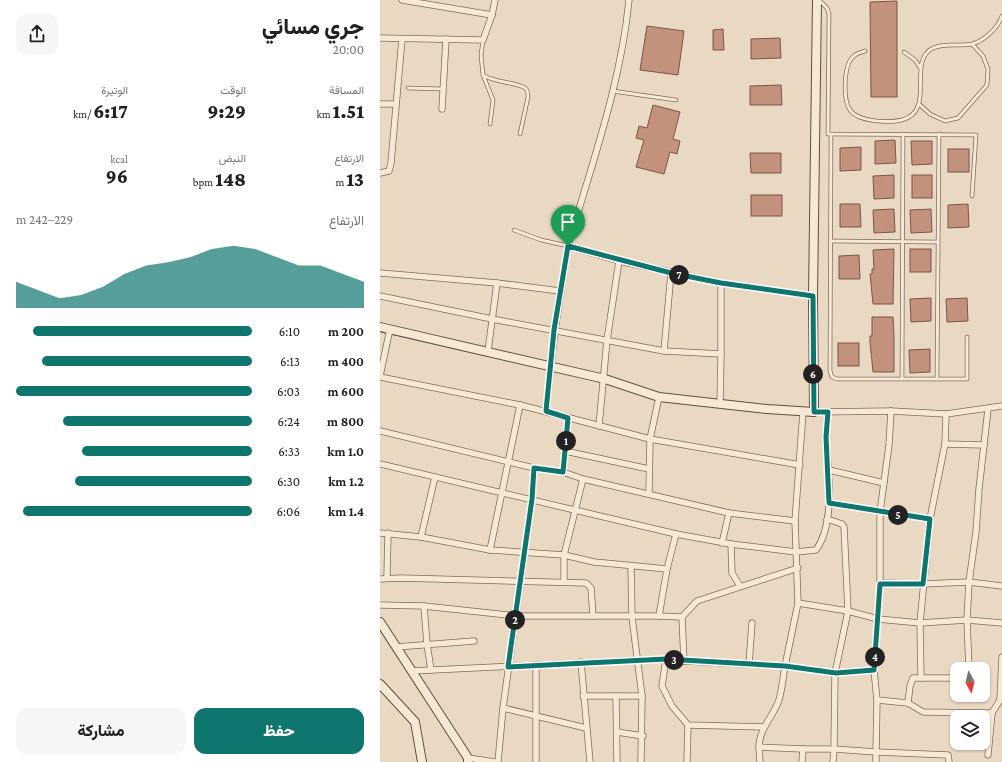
<!DOCTYPE html>
<html lang="ar">
<head>
<meta charset="utf-8">
<style>
  body { margin:0; font-family:"Crimson Pro",Vazirmatn,serif; background:#f6f6f6; color:#202124; direction:rtl; height:100vh; display:flex; flex-direction:column; font-size:15px; white-space:nowrap }
  * { box-sizing:border-box; margin:0 }
  p { font-size:13px; color:#757577 }
  .icon { flex:none; width:22px; height:22px; fill:none; stroke:currentColor; stroke-width:2; stroke-linecap:round; stroke-linejoin:round }
  .map { position:relative; flex:1; overflow:hidden; direction:ltr }
  .details { display:flex; flex-direction:column; background:#fff; width:380px }
  .details>* { flex:none }
  .needle { width:26px; rotate:173deg }
  .controls { position:absolute; left:570px; top:662px; display:grid; gap:8px }
  .controls a { display:grid; place-items:center; width:40px; height:40px; border-radius:8px; background:#fff; box-shadow:0 1px 3px #0004; font-size:20px }
  .pin { position:absolute; display:grid; place-items:center; width:34px; height:34px; color:#fff; margin:-41px -17px; border-radius:50% 50% 50% 0; rotate:-45deg; box-shadow:0 0 4px #0007 }
  .pin .icon { rotate:45deg }
  .km { position:absolute; width:20px; height:20px; margin:-10px; border-radius:50%; background:#222; color:#fff; font-size:11px; line-height:20px; text-align:center }
  .round { display:grid; place-items:center; flex:none; width:42px; height:42px; border-radius:12px; background:#f6f6f6 }
  .summary { display:flex; align-items:center; justify-content:space-between; height:68px; padding:0 16px }
  h1 { font-size:22px; font-weight:800; line-height:30px }
  .stats { display:grid; grid-template-columns:repeat(3,1fr); gap:6px; height:68px; padding:4px 16px }
  .stats div { display:grid; align-content:center }
  .stats b { font-size:20px; font-weight:800 }
  .stats small { font-size:11px; font-weight:400 }
  .stats p { font-size:11px }
  .chart { height:112px; padding:8px 16px }
  .chart p { display:flex; justify-content:space-between }
  .chart svg { width:100%; height:72px; margin-top:4px; fill:#0f766e; opacity:.7 }
  .button { display:flex; gap:8px; margin-top:auto; padding:8px 16px }
  .button a { flex:1; height:46px; border-radius:12px; background:#0f766e; color:#fff; font-size:16px; font-weight:800; line-height:46px; text-align:center }
  .button a+a { background:#f6f6f6; color:#202124 }
  ul { padding:0 16px; list-style:none; font-size:13px }
  li { display:grid; grid-template-columns:64px 48px 1fr; align-items:center; height:30px }
  li i { height:10px; border-radius:5px; background:#0f766e }
  main { display:flex; flex:1; min-height:0 }
  .map>svg:first-child { display:block }
</style>
</head>
<body>
<main>
<div class="map">
<svg width="622" height="762" viewBox="0 0 622 762">
  <rect width="100%" height="100%" fill="#e9d9c3"/>
  <g fill="#c3927c" stroke="#7d5544">
    <path d="M517,1V97H491L490,2Z"/>
    <path d="M267,26L304,31L298,75L260,70Z"/>
    <path d="M343,29L344,50H333V30Z"/>
    <path d="M400,38L401,58L371,59V39Z"/>
    <path d="M401,85L402,105H370V86Z"/>
    <path d="M273,105L300,112L293,139L300,141L297,154L290,152L284,174L256,167L264,140L256,138L259,126L267,128Z"/>
    <path d="M515,140L516,163L495,164V141Z"/>
    <path d="M531,141H552V164L532,165Z"/>
    <path d="M481,147V170L460,171V148Z"/>
    <rect x="568" y="149" width="21" height="23"/>
    <path d="M370,153H401V173H371Z"/>
    <path d="M514,175V198L494,199L493,176Z"/>
    <rect x="532" y="175" width="20" height="23"/>
    <rect x="371" y="195" width="31" height="21"/>
    <path d="M460,204H480L481,227H460Z"/>
    <path d="M588,204L589,227L568,228V205Z"/>
    <path d="M514,209L515,232L494,233L493,210Z"/>
    <path d="M551,209L552,232L531,233L530,210Z"/>
    <path d="M514,249L513,304H493L490,274H492V269H494L493,250Z"/>
    <rect x="530" y="249" width="21" height="23"/>
    <path d="M479,255L480,279H459V256Z"/>
    <path d="M551,298V321L531,322L530,299Z"/>
    <path d="M587,298L588,321L567,322L566,299Z"/>
    <path d="M492,317H513L514,336V372H493L490,342V336H492Z"/>
    <rect x="458" y="343" width="21" height="23"/>
    <path d="M550,349V372L530,373L529,350Z"/>
  </g>
  <g fill="none" stroke-linecap="round" stroke-linejoin="round">
    <defs>
      <g id="lane">
        <path d="M439,0L447,8L449,14L448,134L596,135L592,196"/>
        <path d="M103,40L101,55L103,75C115,83 136,82 145,88C148,90 148,94 148,97L140,134"/>
        <path d="M485,51C482,52 477,53 474,56C463,64 463,100 470,110C478,122 509,123 522,120C557,111 526,61 553,48C567,42 578,47 592,44C604,41 618,28 622,16"/>
        <path d="M524,52L535,60L541,69"/>
        <path d="M103,75L113,100L110,124"/>
        <path d="M28,88L63,89"/>
        <path d="M232,91L296,100"/>
        <path d="M540,105L550,114L565,121L578,118L607,85L608,69L603,56L592,44"/>
        <path d="M451,134L450,371L452,377L457,379H587V337"/>
        <path d="M134,230L161,240L188,246"/>
        <path d="M451,241L558,242"/>
        <path d="M522,379L523,134"/>
        <path d="M557,379L559,134"/>
      </g>
      <g id="street">
        <path d="M22,0L112,15"/>
        <path d="M249,0C241,84 211,166 188,246L239,261L341,283"/>
        <path d="M0,38L103,40L112,15L115,0"/>
        <path d="M0,104H15"/>
        <path d="M62,109L66,39"/>
        <path d="M0,173L9,171L11,163L22,39"/>
        <path d="M0,273L117,283L180,291"/>
        <path d="M0,296L112,319L284,351L341,354L340,404"/>
        <path d="M108,351L117,283"/>
        <path d="M284,351L291,273"/>
        <path d="M341,354V283L433,296"/>
        <path d="M0,376L10,329"/>
        <path d="M0,377L140,405L270,439L420,465"/>
        <path d="M166,411L175,330L188,246"/>
        <path d="M511,411L509,445L500,512V583L543,584L589,582L622,586"/>
        <path d="M423,412L415,521L418,603L468,611L498,619L540,623L587,620L589,582L596,532L599,489L608,409"/>
        <path d="M434,412L511,411L566,414L622,406"/>
        <path d="M219,426L227,340L239,261"/>
        <path d="M0,431L154,468L183,472L203,479L349,513L415,521"/>
        <path d="M565,444L604,445"/>
        <path d="M185,451L188,418"/>
        <path d="M0,464L296,534L351,544"/>
        <path d="M154,468L152,499L123,708L206,728"/>
        <path d="M449,470L504,483"/>
        <path d="M183,472L185,451L269,469"/>
        <path d="M269,494L270,439L279,397"/>
        <path d="M449,503L550,519L565,444L566,414"/>
        <path d="M447,519L462,524L464,527L468,611L455,673L454,749L496,752L497,700"/>
        <path d="M550,519L540,623L541,678H577"/>
        <path d="M0,533L41,537L110,550L184,555L214,562L287,569L279,616L302,617"/>
        <path d="M41,537L55,477"/>
        <path d="M342,543L349,513"/>
        <path d="M110,550L140,405"/>
        <path d="M251,566L252,617L262,696L261,762"/>
        <path d="M418,568L317,601L302,617L304,661L405,666C403,677 402,690 399,700C393,717 379,729 379,747L423,749"/>
        <path d="M287,569L296,534"/>
        <path d="M7,577L8,533"/>
        <path d="M0,579L21,578L206,583L211,588L213,616"/>
        <path d="M184,582V555L203,479"/>
        <path d="M500,583L494,670L497,700L528,703L543,712L612,713L620,700H622"/>
        <path d="M360,586L352,573L351,544L416,552L436,550C456,522 448,472 446,439C446,430 447,421 448,412"/>
        <path d="M418,603L405,666L455,673L494,670"/>
        <path d="M0,605L44,606L136,616H279"/>
        <path d="M44,606L47,644L51,670"/>
        <path d="M16,647L94,641"/>
        <path d="M304,661L286,659L282,686L292,706L308,725L384,727"/>
        <path d="M201,662L210,762"/>
        <path d="M369,664L372,623"/>
        <path d="M156,665V762"/>
        <path d="M589,669L587,620L622,623"/>
        <path d="M31,671L286,659"/>
        <path d="M203,696H262"/>
        <path d="M236,696L237,762"/>
        <path d="M620,700L622,657"/>
        <path d="M528,703L530,686L533,678H541"/>
        <path d="M237,732L263,736"/>
        <path d="M379,747L380,762"/>
        <path d="M608,755L612,713"/>
        <path d="M88,758L115,762"/>
        <path d="M118,762L123,708"/>
        <path d="M307,762L308,725"/>
        <path d="M422,762L423,749H454L453,762"/>
        <path d="M496,762V752L568,755L569,762"/>
      </g>
      <g id="secondary">
        <path d="M0,327L225,379L279,397L387,409L434,412L433,296L437,0"/>
        <path d="M0,622L88,758V762"/>
        <path d="M0,684L35,722L42,762"/>
      </g>
    </defs>
    <use href="#lane" stroke="#816b5c" stroke-width="4.5"/>
    <use href="#street" stroke="#816b5c" stroke-width="7"/>
    <use href="#secondary" stroke="#634d3f" stroke-width="10"/>
    <use href="#lane" stroke="#f5e8d5" stroke-width="3"/>
    <use href="#street" stroke="#f5e8d5" stroke-width="5.5"/>
    <use href="#secondary" stroke="#f5e8d5" stroke-width="8"/>
  </g>
  <g fill="none" stroke-linecap="round" stroke-linejoin="round">
    <defs>
      <path id="route" d="M188,246L291,273L341,283L433,296L434,412H448L446,437L449,503L550,519L543,584H500L494,670L456,673L405,666L286,659L128,667L152,499L154,468L183,472L188,418L166,411L174,330Z"/>
    </defs>
    <use href="#route" stroke="#fff" stroke-width="8"/>
    <use href="#route" stroke="#0f766e" stroke-width="5"/>
  </g>
</svg>
<div class="controls">
<a><svg class="needle" viewBox="-14 -14 28 28"><path d="M0-13l5 13h-10z" fill="#e53935"/><path d="M0 13l5-13h-10z" fill="#757577"/></svg></a>
<a><svg class="icon" aria-label="layers" viewBox="0 0 24 24"><path d="M12 4l9 5-9 5-9-5zM3 14l9 5 9-5"/></svg></a>
</div>
<div class="pin" style="left:188px;top:246px;background:#1e9e55"><svg class="icon" aria-label="arrive" viewBox="0 0 24 24"><path d="M6 21V4h12l-3 4 3 4H6"/></svg></div>
<b class="km" style="left:186px;top:441px">1</b>
<b class="km" style="left:135px;top:620px">2</b>
<b class="km" style="left:294px;top:660px">3</b>
<b class="km" style="left:495px;top:657px">4</b>
<b class="km" style="left:518px;top:515px">5</b>
<b class="km" style="left:433px;top:374px">6</b>
<b class="km" style="left:299px;top:275px">7</b>
</div>
<section class="details">
<div class="summary"><div><h1>جري مسائي</h1><p>20:00</p></div><a class="round"><svg class="icon" aria-label="share" viewBox="0 0 24 24"><path d="M12 15V3M7 8l5-5 5 5M5 13v7h14v-7"/></svg></a></div>
<div class="stats">
<div><p>المسافة</p><b>1.51<small> km</small></b></div>
<div><p>الوقت</p><b>9:29</b></div>
<div><p>الوتيرة</p><b>6:17<small> /km</small></b></div>
</div>
<div class="stats">
<div><p>الارتفاع</p><b>13<small> m</small></b></div>
<div><p>النبض</p><b>148<small> bpm</small></b></div>
<div><p>kcal</p><b>96</b></div>
</div>
<div class="chart"><p><span>الارتفاع</span>229–242 m</p>
<svg viewBox="0 0 160 44" preserveAspectRatio="none"><path d="M0 44V28L10 33L20 38L30 36L40 31L50 23L60 18L70 16L80 13L90 8L100 6L110 8L120 13L130 18L140 18L150 23L160 28V44z"/></svg>
</div>
<ul>
<li><b>200 m</b>6:10<i style="width:93%"></i></li>
<li><b>400 m</b>6:13<i style="width:89%"></i></li>
<li><b>600 m</b>6:03<i style="width:100%"></i></li>
<li><b>800 m</b>6:24<i style="width:80%"></i></li>
<li><b>1.0 km</b>6:33<i style="width:72%"></i></li>
<li><b>1.2 km</b>6:30<i style="width:75%"></i></li>
<li><b>1.4 km</b>6:06<i style="width:97%"></i></li>
</ul>
<div class="button"><a>حفظ</a><a>مشاركة</a></div>
</section>
</main>
</body>
</html>
